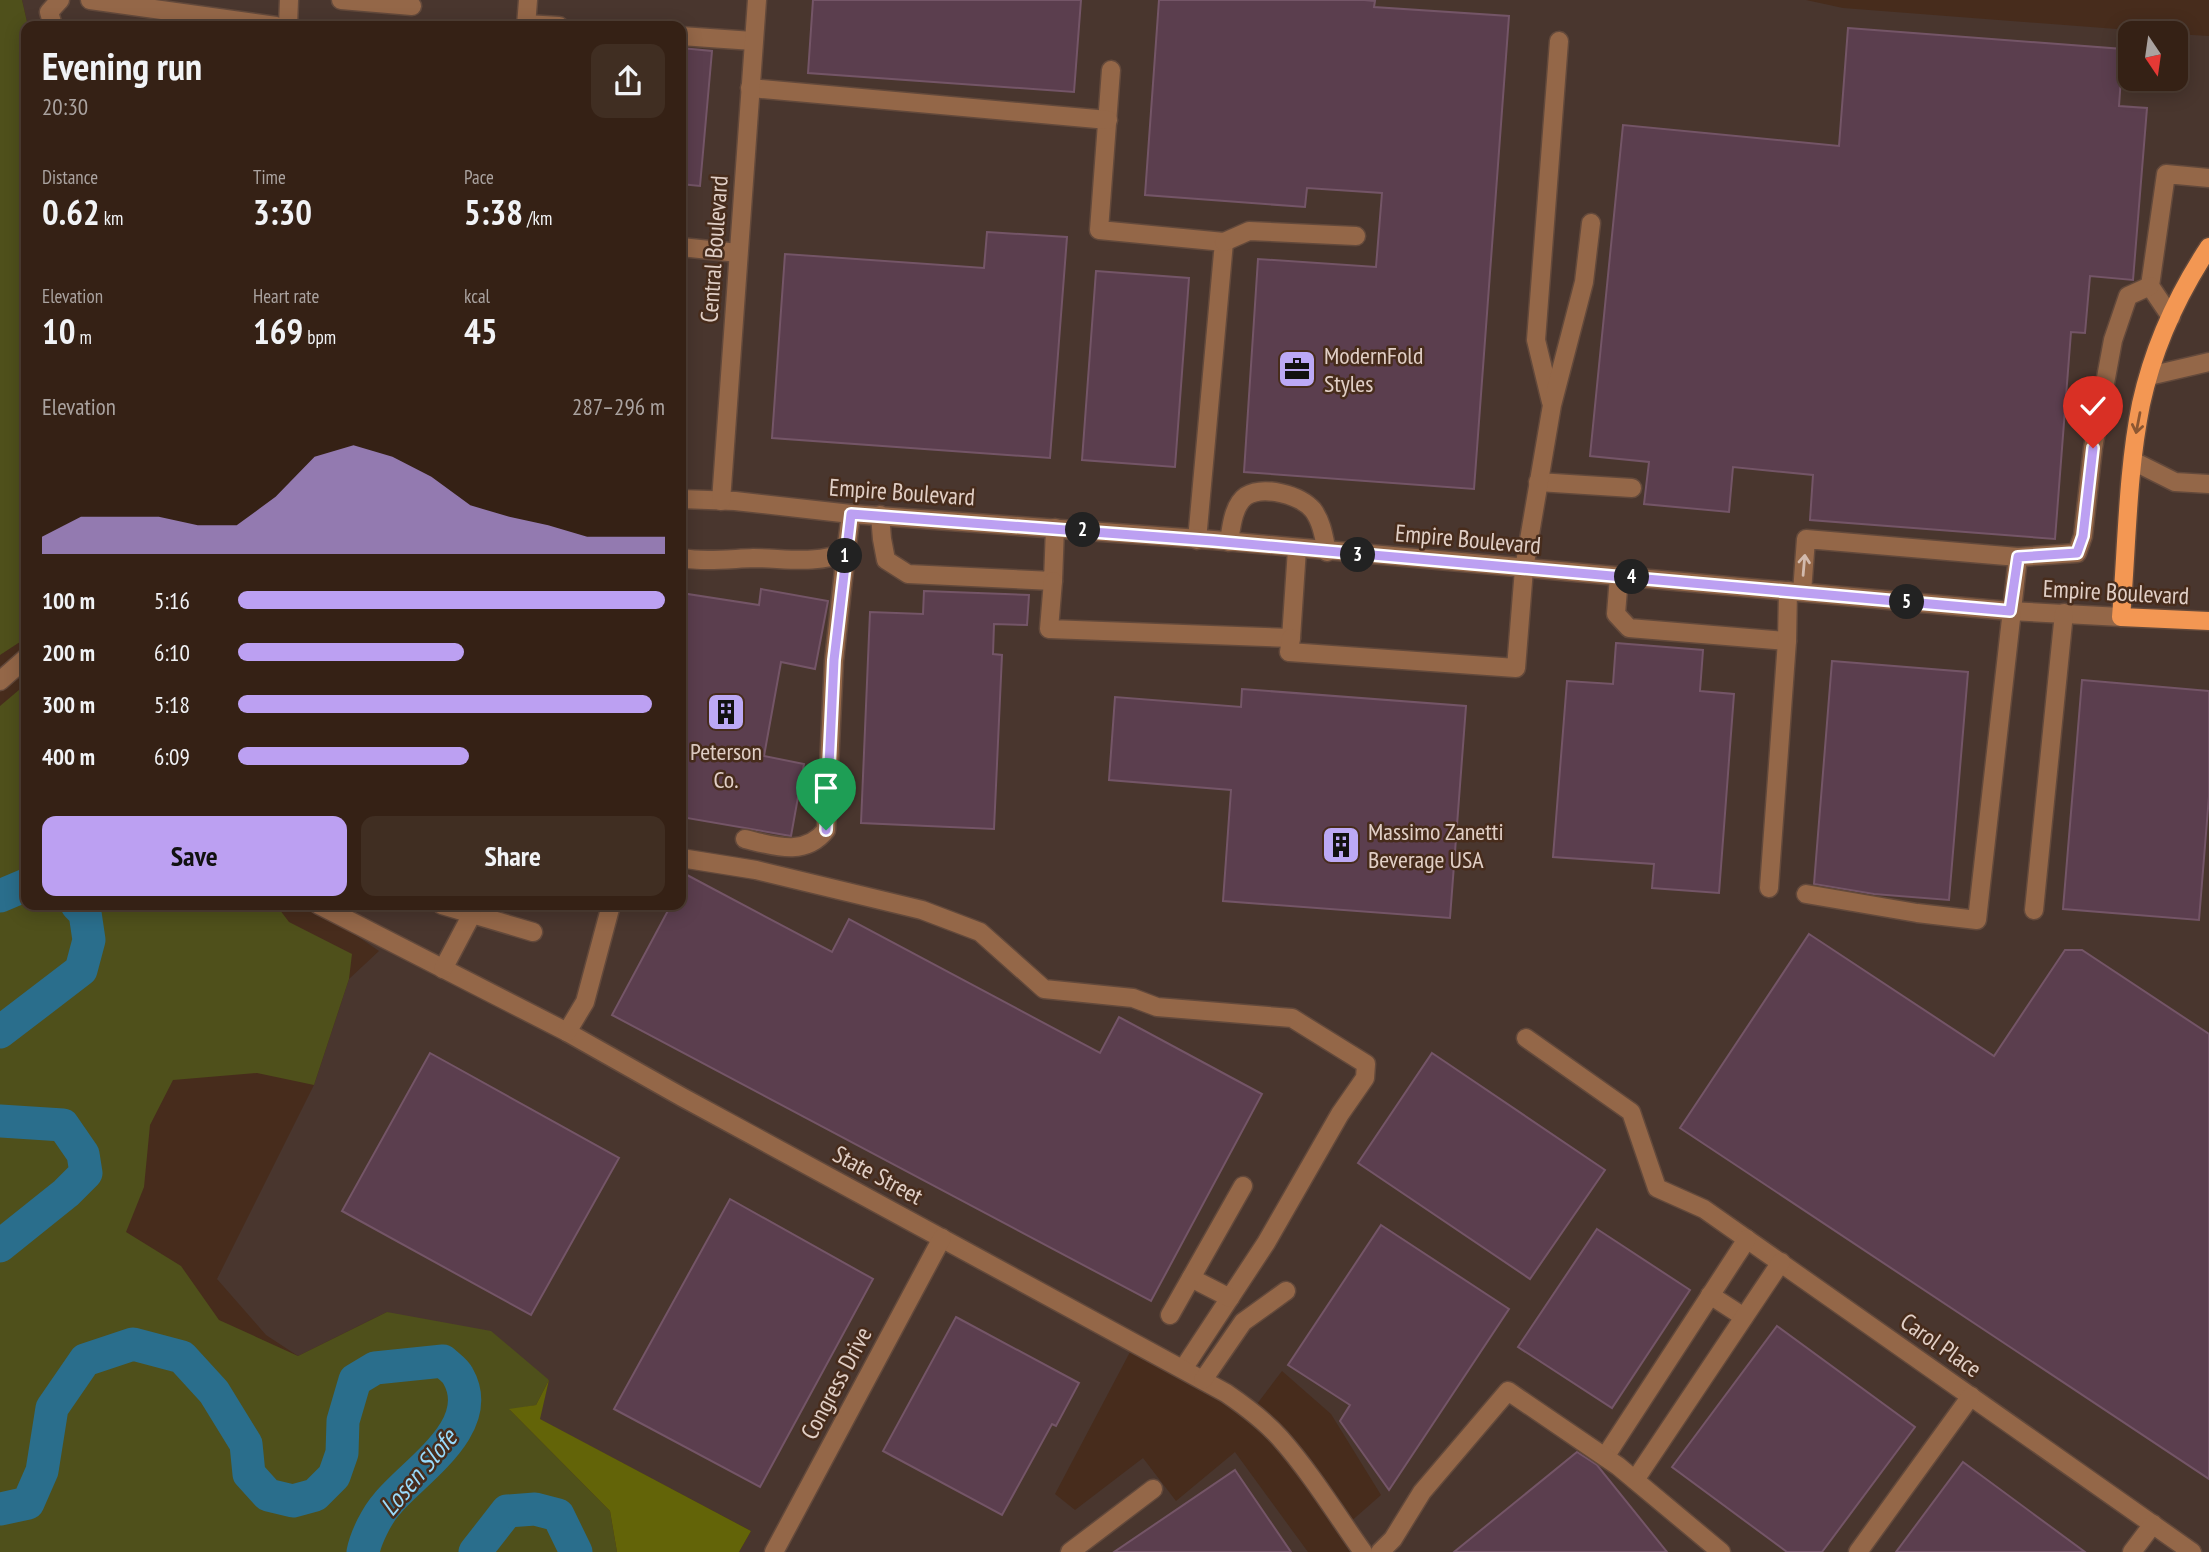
<!DOCTYPE html>
<html lang="en">
<head>
<meta charset="utf-8">
<style>
  body { margin:0; font-family:"PT Sans Narrow",sans-serif; background:#402e22; color:#f1f3f6; height:100vh; display:flex; flex-direction:column; font-size:26px; white-space:nowrap }
  * { box-sizing:border-box; margin:0 }
  p { font-size:23px; color:#aaa3a0 }
  .icon { flex:none; width:38px; height:38px; fill:none; stroke:currentColor; stroke-width:2; stroke-linecap:round; stroke-linejoin:round }
  .map { position:relative; flex:1; overflow:hidden }
  .details { position:absolute; left:21px; top:21px; width:665px; height:889px; display:flex; flex-direction:column; background:#352115; border-radius:14px; box-shadow:0 4px 18px #0003,0 0 0 2px #4f3e34 }
  .details>* { flex:none }
  .needle { width:46px; rotate:167deg }
  .fabs { position:absolute; left:2118px; top:21px; display:grid; gap:14px }
  .fabs a { display:grid; place-items:center; width:70px; height:70px; border-radius:14px; background:#352115; box-shadow:0 4px 18px #0003,0 0 0 2px #4f3e34; font-size:35px }
  .pin { position:absolute; display:grid; place-items:center; width:60px; height:60px; color:#fff; margin:-72px -30px; border-radius:50% 50% 50% 0; rotate:-45deg; box-shadow:0 0 7px #0007 }
  .pin .icon { rotate:45deg }
  .km { position:absolute; width:35px; height:35px; margin:-18px; border-radius:50%; background:#222; color:#fff; font-size:19px; line-height:35px; text-align:center }
  .round { display:grid; place-items:center; flex:none; width:74px; height:74px; border-radius:14px; background:#402e22 }
  .overview { display:flex; align-items:center; justify-content:space-between; height:119px; padding:0 21px }
  h1 { font-size:38px; font-weight:700; line-height:52px }
  .metrics { display:grid; grid-template-columns:repeat(3,1fr); gap:10px; height:119px; padding:7px 21px }
  .metrics div { display:grid; align-content:center }
  .metrics b { font-size:35px; font-weight:700 }
  .metrics small { font-size:19px; font-weight:400 }
  .metrics p { font-size:19px }
  .chart { height:196px; padding:14px 21px }
  .chart p { display:flex; justify-content:space-between }
  .chart svg { width:100%; height:126px; margin-top:7px; fill:#bca0f2; opacity:.7 }
  .button { display:flex; gap:14px; margin-top:auto; padding:14px 21px }
  .button a { flex:1; height:80px; border-radius:14px; background:#bca0f2; color:#111; font-size:28px; font-weight:700; line-height:80px; text-align:center }
  .button a+a { background:#402e22; color:#f1f3f6 }
  ul { padding:0 21px; list-style:none; font-size:23px }
  li { display:grid; grid-template-columns:112px 84px 1fr; align-items:center; height:52px }
  li i { height:18px; border-radius:9px; background:#bca0f2 }
  .map>svg:first-child { display:block }
</style>
</head>
<body>
<div class="map">
<svg width="2209" height="1552" viewBox="0 0 2209 1552">
  <rect width="100%" height="100%" fill="#472c1c"/>
  <path fill="#49362e" d="M22,0H1806L1843,8L2169,33H2130V79H2175V34L2209,36V1552H1353L1340,1531L1381,1495L1331,1414L1282,1371L1251,1412L1130,1352L1055,1494L1075,1510L1143,1458L1176,1501L1235,1452L1308,1552H739L751,1531L539,1419L549,1380L387,1312L298,1356L266,1335L217,1279L314,1085L349,979L379,951L351,932L324,905H681V26H28Z"/>
  <g fill="#4f501b">
    <path d="M0,0H22L28,26L26,638L0,655Z"/>
    <path d="M26,684V905H276L289,922L352,954L349,979L314,1085L257,1073L173,1080L150,1125L144,1187L126,1232L181,1266L219,1320L298,1356L387,1312L491,1331L549,1380L536,1405L510,1410L610,1511L617,1552H0V706Z"/>
  </g>
  <path fill="#636408" d="M549,1380L540,1419L751,1531L739,1552H617L610,1511L509,1409L536,1405Z"/>
  <g fill="none" stroke-linecap="round" stroke-linejoin="round">
    <g stroke="#2a6e8c" stroke-width="33">
      <path d="M0,896L26,885"/>
      <path d="M0,1032L81,970L89,940L85,913L77,905"/>
      <path d="M0,1121L63,1125L83,1154L86,1173L66,1193L0,1246"/>
      <path d="M0,1509L28,1503L42,1471L52,1408L85,1360L133,1344L182,1357L214,1392L246,1444L249,1474L268,1495L293,1501L315,1495L334,1476L342,1453L343,1421L355,1380L375,1368L443,1361C448,1366 455,1370 458,1376C487,1427 414,1471 387,1504C377,1515 366,1537 363,1552"/>
      <path d="M475,1552L507,1511L535,1509L558,1515L576,1552"/>
    </g>
  </g>
  <g fill="#5b3e4e" stroke="#745567" stroke-width="2">
    <path d="M813,0H1081L1074,92L808,73Z"/>
    <path d="M1159,0H1364L1375,1L1374,7L1509,16L1474,489L1244,472L1258,259L1376,267L1382,193L1307,188L1305,207L1145,195Z"/>
    <path d="M1848,28L2123,49L2119,106L2147,108L2133,280L2090,276L2085,333L2071,332L2055,539L1810,520L1813,475L1733,467L1729,512L1644,504L1649,462L1590,456L1623,125L1839,146Z"/>
    <path d="M681,48L712,51L700,186L681,184Z"/>
    <path d="M987,232L1067,237L1050,458L772,438L785,254L984,268Z"/>
    <path d="M1096,271L1189,278L1175,467L1082,460Z"/>
    <path d="M761,589L828,601L815,669L781,662L764,756L804,764L791,836L681,817V593L759,605Z"/>
    <path d="M924,591L1029,595L1027,625L994,624L993,654L1002,655L994,829L861,823L870,612L923,614Z"/>
    <path d="M1616,643L1703,650L1700,691L1734,694L1719,893L1652,888L1654,864L1553,857L1567,681L1613,684Z"/>
    <path d="M1832,661L1968,672L1949,900L1874,894L1814,884Z"/>
    <path d="M2082,680L2209,691V796L2199,920L2063,909Z"/>
    <path d="M1242,689L1466,706L1450,918L1223,901L1231,790L1109,780L1115,697L1241,707Z"/>
    <path d="M687,875L832,952L849,919L1100,1053L1119,1017L1262,1094L1151,1301L612,1015L671,905H681V887Z"/>
    <path d="M1809,934L1994,1056L2065,950H2082L2209,1034V1479L1680,1128Z"/>
    <path d="M430,1053L619,1158L531,1315L342,1211Z"/>
    <path d="M1432,1053L1605,1170L1530,1279L1358,1163Z"/>
    <path d="M730,1199L873,1279L760,1487L614,1409Z"/>
    <path d="M1381,1225L1509,1309L1389,1490L1340,1421L1350,1405L1288,1365Z"/>
    <path d="M1597,1229L1690,1290L1612,1408L1518,1347Z"/>
    <path d="M956,1317L1079,1383L1056,1426L1052,1424L1002,1515L883,1451Z"/>
    <path d="M1777,1326L1915,1427L1822,1552H1787L1672,1467Z"/>
    <path d="M1577,1452L1597,1465L1667,1552H1454Z"/>
    <path d="M1963,1462L2085,1552H1896Z"/>
    <path d="M1235,1470L1291,1552H1114Z"/>
  </g>
  <g fill="none" stroke-linecap="round" stroke-linejoin="round">
    <defs>
      <g id="minor">
        <path d="M90,0L276,26"/>
        <path d="M341,0L412,6"/>
        <path d="M526,24L559,26"/>
        <path d="M53,26L49,12L60,0"/>
        <path d="M288,26L289,0"/>
        <path d="M526,26L528,0"/>
        <path d="M681,36L753,41"/>
        <path d="M1111,70L1099,230L1224,242L1197,540"/>
        <path d="M750,88L1108,120"/>
        <path d="M1224,242L1249,231L1356,236"/>
        <path d="M681,247L738,253"/>
        <path d="M2171,317L2150,286L2166,174L2209,178"/>
        <path d="M2149,376L2209,362"/>
        <path d="M1551,402L1536,340L1559,41"/>
        <path d="M2133,461L2175,482L2209,484"/>
        <path d="M1538,482L1632,488"/>
        <path d="M681,499L735,501L851,514L1213,540L2010,611L2121,617"/>
        <path d="M721,501L757,0"/>
        <path d="M880,515L882,539L886,560L908,574L1053,581L1055,528"/>
        <path d="M1229,542C1231,529 1233,505 1246,496C1264,485 1300,495 1313,510C1322,522 1324,538 1327,552"/>
        <path d="M681,558C705,562 728,559 753,558C784,558 816,565 846,552L851,514"/>
        <path d="M1619,576L1616,614L1629,628L1787,641"/>
        <path d="M1053,581L1049,629L1291,638L1297,549"/>
        <path d="M1802,592L1806,539L2018,557L2077,553L2083,536L2093,448L2113,340L2128,296L2150,286"/>
        <path d="M1291,638L1289,652L1516,668L1524,569L1552,405L1584,282L1591,223"/>
        <path d="M0,681L26,658"/>
        <path d="M745,839C774,846 805,857 826,830L834,661L846,552"/>
        <path d="M681,858L756,870L922,910L980,932L1044,989L1133,998L1157,1007L1292,1018L1366,1064L1365,1078L1340,1114L1266,1243L1183,1369"/>
        <path d="M1769,888L1787,641L1788,591"/>
        <path d="M1806,894L1917,913L1977,920L2018,557"/>
        <path d="M319,905L567,1032L682,1097L1226,1393C1245,1406 1264,1420 1280,1438C1311,1473 1336,1514 1363,1552"/>
        <path d="M442,905L533,932"/>
        <path d="M2034,910L2064,613"/>
        <path d="M443,969L472,914"/>
        <path d="M567,1032L585,1002L611,905"/>
        <path d="M1526,1038L1631,1112L1657,1188L1704,1209L2192,1552"/>
        <path d="M1191,1278L1230,1298"/>
        <path d="M1710,1295L1744,1317"/>
        <path d="M1170,1315L1243,1186"/>
        <path d="M1203,1380L1243,1322L1286,1291"/>
        <path d="M1605,1457L1747,1239"/>
        <path d="M1635,1480L1781,1262"/>
        <path d="M774,1552L942,1238"/>
        <path d="M1070,1552L1153,1489"/>
        <path d="M1380,1552L1393,1539L1422,1492L1508,1391L1618,1466L1721,1552"/>
        <path d="M1858,1552L1971,1396"/>
        <path d="M2132,1552L2153,1524"/>
      </g>
      <path id="major" d="M2209,247C2178,294 2153,349 2141,404C2127,473 2127,547 2121,617L2209,621"/>
    </defs>
    <use href="#minor" stroke="#63493b" stroke-width="21"/>
    <use href="#major" stroke="#63493b" stroke-width="21"/>
    <use href="#minor" stroke="#946748" stroke-width="18"/>
    <use href="#major" stroke="#f39753" stroke-width="18"/>
  </g>
  <defs><path id="oneway-shaft" d="M-6 0H5M1.5-3L5.5 0L1.5 3" fill="none" stroke-width="1.6" stroke-linecap="round" stroke-linejoin="round" transform="scale(1.75)"/></defs>
  <use stroke="#8c5732" href="#oneway-shaft" transform="translate(2138 423) rotate(101)"/>
  <use stroke="#d2baad" href="#oneway-shaft" transform="translate(1804 565) rotate(-85)"/>
  <g fill="none" stroke-linecap="round" stroke-linejoin="round">
    <defs>
      <path id="route" d="M826,830L834,660L851,514L1213,541L2010,611L2018,557L2077,553L2083,536L2093,448"/>
    </defs>
    <use href="#route" stroke="#fff" stroke-width="14"/>
    <use href="#route" stroke="#bca0f2" stroke-width="9"/>
  </g>
  <defs>
    <symbol id="office-square" viewBox="-11 -11 22 22"><rect x="-9" y="-9" width="18" height="18" rx="4" fill="#bca9f5" stroke="#472c1c"/><path d="M-6-3h4V-5.5h4V-3h4V5H-6ZM-1-4.5V-3h2v-1.5ZM-6 0V1H6V0Z" fill="#111"/></symbol>
    <symbol id="building-square" viewBox="-11 -11 22 22"><rect x="-9" y="-9" width="18" height="18" rx="4" fill="#bca9f5" stroke="#472c1c"/><path d="M-4-6H4V6H1V3H-1V6H-4ZM-2.5-4.3h1.7v1.8h-1.7ZM.8-4.3h1.7v1.8H.8ZM-2.5-1h1.7V.8h-1.7ZM.8-1h1.7V.8H.8Z" fill="#111"/></symbol>
  </defs>
  <g fill-rule="evenodd">
    <use href="#office-square" x="1275" y="347" width="44" height="44"/>
    <use href="#building-square" x="704" y="690" width="44" height="44"/>
    <use href="#building-square" x="1319" y="823" width="44" height="44"/>
  </g>
  <g text-anchor="middle" dominant-baseline="central" stroke-width="5" stroke-linejoin="round" paint-order="stroke">
    <g font-size="24" fill="#e1cfc6" stroke="#472c1c">
      <text transform="translate(714 249) rotate(-86)">Central Boulevard</text>
      <text transform="translate(902 492) rotate(4)">Empire Boulevard</text>
      <text transform="translate(1468 539) rotate(5)">Empire Boulevard</text>
      <text transform="translate(2116 592) rotate(3)">Empire Boulevard</text>
      <text transform="translate(878 1175) rotate(28)">State Street</text>
      <text transform="translate(1941 1345) rotate(35)">Carol Place</text>
      <text transform="translate(836 1383) rotate(-62)">Congress Drive</text>
    </g>
    <g font-size="24" fill="#e1cfc6" stroke="#472c1c" text-anchor="start">
      <text x="1324" y="355">ModernFold<tspan x="1324" dy="28">Styles</tspan></text>
      <text x="726" y="751" text-anchor="middle">Peterson<tspan x="726" dy="28">Co.</tspan></text>
      <text x="1368" y="831">Massimo Zanetti<tspan x="1368" dy="28">Beverage USA</tspan></text>
    </g>
    <g font-size="26" font-style="italic" fill="#99dafb" stroke="#472c1c">
      <text transform="translate(418 1472) rotate(-50)">Losen Slofe</text>
    </g>
  </g>
</svg>
<div class="fabs">
<a><svg class="needle" viewBox="-14 -14 28 28"><path d="M0-13l5 13h-10z" fill="#e53935"/><path d="M0 13l5-13h-10z" fill="#aaa3a0"/></svg></a>
</div>
<div class="pin" style="left:826px;top:830px;background:#1e9e55"><svg class="icon" aria-label="arrive" viewBox="0 0 24 24"><path d="M6 21V4h12l-3 4 3 4H6"/></svg></div>
<div class="pin" style="left:2093px;top:448px;background:#d93025"><svg class="icon" aria-label="check" viewBox="0 0 24 24"><path d="M5 12l5 5 9-10"/></svg></div>
<b class="km" style="left:845px;top:556px">1</b>
<b class="km" style="left:1083px;top:530px">2</b>
<b class="km" style="left:1358px;top:555px">3</b>
<b class="km" style="left:1632px;top:577px">4</b>
<b class="km" style="left:1907px;top:602px">5</b>
<section class="details">
<div class="overview"><div><h1>Evening run</h1><p>20:30</p></div><a class="round"><svg class="icon" aria-label="share" viewBox="0 0 24 24"><path d="M12 15V3M7 8l5-5 5 5M5 13v7h14v-7"/></svg></a></div>
<div class="metrics">
<div><p>Distance</p><b>0.62<small> km</small></b></div>
<div><p>Time</p><b>3:30</b></div>
<div><p>Pace</p><b>5:38<small> /km</small></b></div>
</div>
<div class="metrics">
<div><p>Elevation</p><b>10<small> m</small></b></div>
<div><p>Heart rate</p><b>169<small> bpm</small></b></div>
<div><p>kcal</p><b>45</b></div>
</div>
<div class="chart"><p><span>Elevation</span>287–296 m</p>
<svg viewBox="0 0 160 44" preserveAspectRatio="none"><path d="M0 44V38L10 31L20 31L30 31L40 34L50 34L60 24L70 10L80 6L90 10L100 17L110 27L120 31L130 34L140 38L150 38L160 38V44z"/></svg>
</div>
<ul>
<li><b>100 m</b>5:16<i style="width:100%"></i></li>
<li><b>200 m</b>6:10<i style="width:53%"></i></li>
<li><b>300 m</b>5:18<i style="width:97%"></i></li>
<li><b>400 m</b>6:09<i style="width:54%"></i></li>
</ul>
<div class="button"><a>Save</a><a>Share</a></div>
</section>
</div>
</body>
</html>
